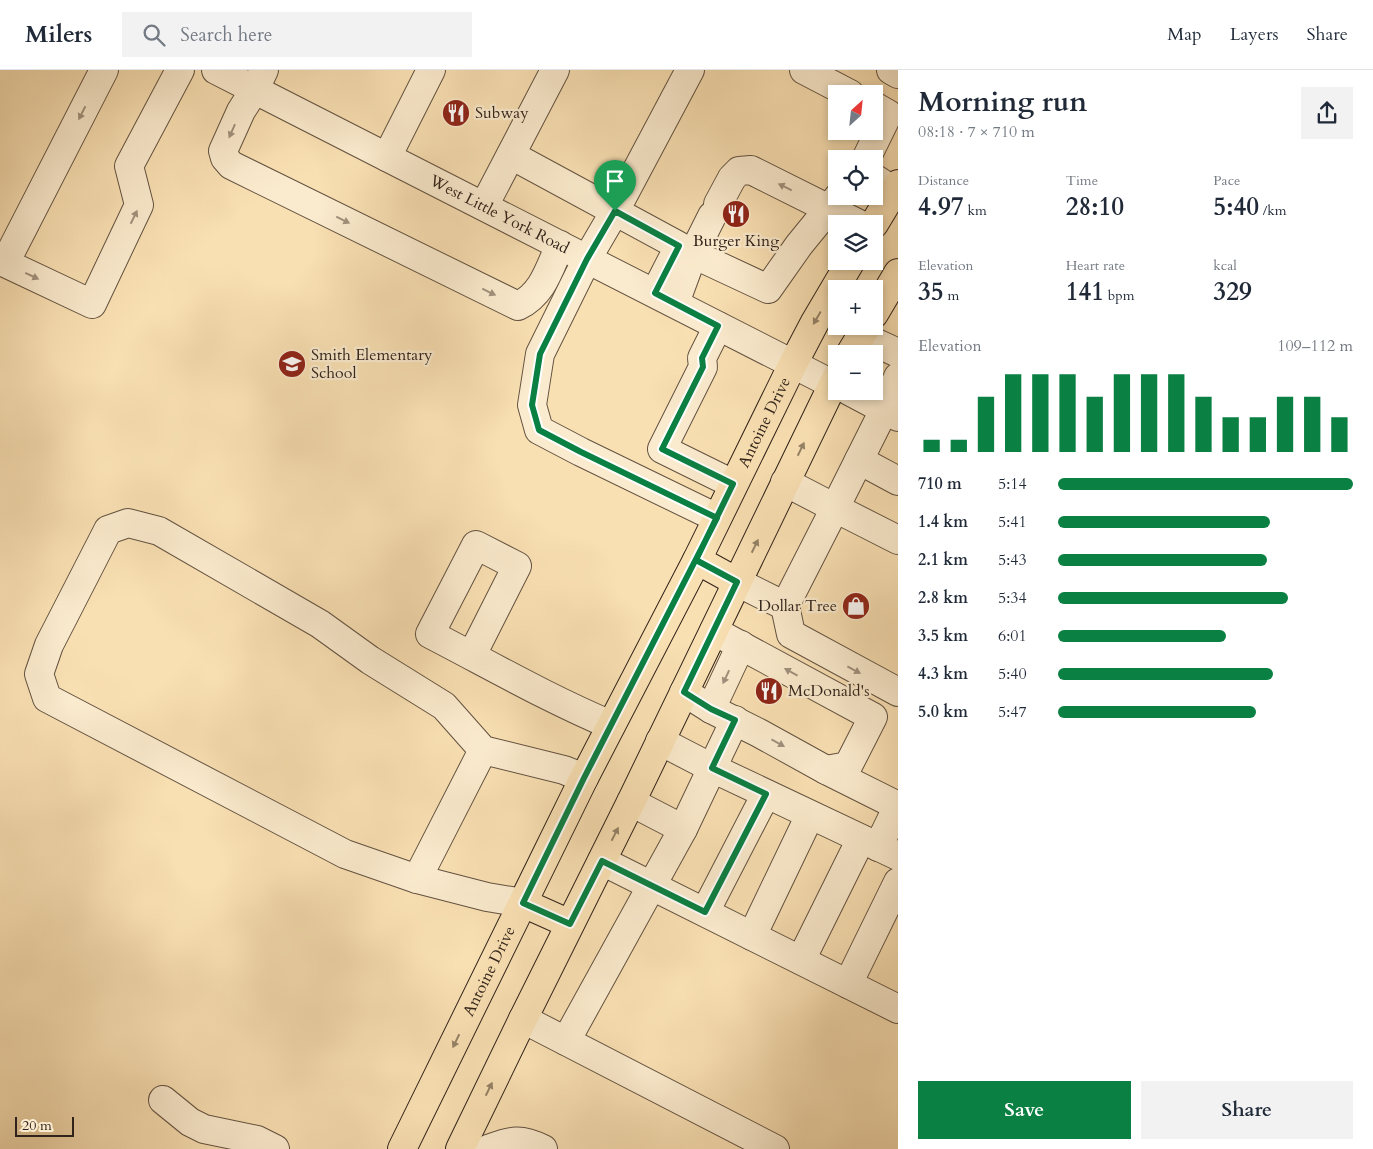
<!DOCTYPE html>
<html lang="en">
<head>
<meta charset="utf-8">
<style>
  body { margin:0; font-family:Cardo,serif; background:#f2f2f3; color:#1f2937; height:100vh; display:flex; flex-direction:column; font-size:19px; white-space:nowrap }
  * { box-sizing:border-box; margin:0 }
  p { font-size:16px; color:#747a83 }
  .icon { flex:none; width:28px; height:28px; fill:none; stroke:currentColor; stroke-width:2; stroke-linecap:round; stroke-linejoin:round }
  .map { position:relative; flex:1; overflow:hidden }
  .sheet { display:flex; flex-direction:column; background:#fff; width:475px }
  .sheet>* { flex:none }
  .needle { width:32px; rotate:27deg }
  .buttons { position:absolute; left:828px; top:15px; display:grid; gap:10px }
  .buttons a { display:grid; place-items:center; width:55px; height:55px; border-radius:0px; background:#fff; box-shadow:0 2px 8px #0003; font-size:25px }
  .scale { position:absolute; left:15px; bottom:12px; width:59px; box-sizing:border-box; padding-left:5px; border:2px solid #31231b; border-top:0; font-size:14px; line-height:18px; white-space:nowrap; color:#31231b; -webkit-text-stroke:4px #fbebce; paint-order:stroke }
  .pin { position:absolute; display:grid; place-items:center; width:42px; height:42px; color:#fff; margin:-51px -21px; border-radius:50% 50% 50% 0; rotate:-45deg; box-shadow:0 0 5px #0007 }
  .pin .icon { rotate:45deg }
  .round { display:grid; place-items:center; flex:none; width:52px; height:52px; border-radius:0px; background:#f2f2f3 }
  .headline { display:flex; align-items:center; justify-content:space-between; height:85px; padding:0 20px }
  h1 { font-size:28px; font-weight:600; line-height:38px }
  .stats { display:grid; grid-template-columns:repeat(3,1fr); gap:8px; height:85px; padding:5px 20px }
  .stats div { display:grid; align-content:center }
  .stats b { font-size:25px; font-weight:600 }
  .stats small { font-size:14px; font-weight:400 }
  .stats p { font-size:14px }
  .chart { height:140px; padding:10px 20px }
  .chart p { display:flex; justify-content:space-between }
  .chart svg { width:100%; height:90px; margin-top:5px; stroke:#0b8043; stroke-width:6 }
  .action { display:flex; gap:10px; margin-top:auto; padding:10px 20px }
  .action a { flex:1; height:58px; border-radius:0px; background:#0b8043; color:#fff; font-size:20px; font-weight:600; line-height:58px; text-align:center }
  .action a+a { background:#f2f2f3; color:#1f2937 }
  ul { padding:0 20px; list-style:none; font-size:16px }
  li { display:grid; grid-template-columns:80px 60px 1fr; align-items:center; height:38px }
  li i { height:12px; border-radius:6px; background:#0b8043 }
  header { display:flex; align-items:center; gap:30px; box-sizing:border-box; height:70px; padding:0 25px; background:#fff; border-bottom:1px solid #e0e1e3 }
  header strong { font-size:24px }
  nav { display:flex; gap:28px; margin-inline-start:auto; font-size:18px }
  .search { width:350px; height:45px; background:#f2f2f3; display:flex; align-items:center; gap:12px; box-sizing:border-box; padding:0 18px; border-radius:0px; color:#747a83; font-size:19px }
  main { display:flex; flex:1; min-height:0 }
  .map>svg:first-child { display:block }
</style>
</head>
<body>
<header>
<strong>Milers</strong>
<div class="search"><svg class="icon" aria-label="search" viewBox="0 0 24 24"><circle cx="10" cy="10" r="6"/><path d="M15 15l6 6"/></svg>Search here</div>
<nav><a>Map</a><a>Layers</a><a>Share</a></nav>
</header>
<main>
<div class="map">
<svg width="898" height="1079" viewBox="0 0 898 1079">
  <rect width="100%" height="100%" fill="#f9e0b3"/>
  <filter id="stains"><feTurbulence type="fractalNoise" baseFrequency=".004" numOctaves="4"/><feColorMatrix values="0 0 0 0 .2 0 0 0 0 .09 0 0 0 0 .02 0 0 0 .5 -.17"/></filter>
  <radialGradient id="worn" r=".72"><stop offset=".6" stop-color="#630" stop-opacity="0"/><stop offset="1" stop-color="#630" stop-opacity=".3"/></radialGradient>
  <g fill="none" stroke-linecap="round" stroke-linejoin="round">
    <defs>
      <g id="minor">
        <path d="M104,0L5,193L92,234L139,135L129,96L180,0"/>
        <path id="s1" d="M216,0L836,316"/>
        <path d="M264,0L255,19L241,41L223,81L225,88L231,95L518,236C543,224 549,199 560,175"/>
        <path d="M690,0L615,141L587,189L540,284L532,335L539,360L581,382L717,448"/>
        <path d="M804,0L850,24"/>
        <path d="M891,0L898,4"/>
        <path d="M511,85L679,176L655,223"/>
        <path d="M387,87L431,0"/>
        <path d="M866,89L888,44L874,36"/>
        <path d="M874,108L894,121"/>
        <path d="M718,134L732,108L739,101L751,100L859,154"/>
        <path d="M484,136L555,0"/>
        <path d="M693,184L768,219L799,175L839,126"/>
        <path d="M675,233L693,184L712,146"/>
        <path d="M718,256L702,288L703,297L662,379L733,414"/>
        <path d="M861,266L898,283"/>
        <path d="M849,321L898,347"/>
        <path d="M859,390L898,411"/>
        <path d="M785,412L835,438L884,340L898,307"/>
        <path d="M737,512L785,536L835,438L898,470"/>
        <path d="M785,536L791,564L898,622"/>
        <path d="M714,561L873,647L848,696L826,700"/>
        <path d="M472,585L517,496L476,475L430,564C490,595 549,629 611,655"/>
        <path d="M684,622L711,639L759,663L826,700L898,736"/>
        <path d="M711,639L741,575"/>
        <path d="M660,671L712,698L898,786"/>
        <path d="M683,759L735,650"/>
        <path d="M878,777L898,736"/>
        <path d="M602,791L898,939"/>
        <path d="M417,809L483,680"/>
        <path d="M523,833L487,827L417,809L345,784L47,628L39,604L49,575L108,460L128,453L159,461L320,554L370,590L444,636L483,680L564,700L584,708"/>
        <path d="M705,842L766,724"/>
        <path d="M752,866L810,745"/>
        <path d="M801,890L861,769"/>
        <path d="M848,914L898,812"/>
        <path d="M523,949L775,1079"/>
        <path d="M566,971L683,759L631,732"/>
        <path d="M163,1030L190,1052L204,1059L257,1070L275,1079"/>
        <path d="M488,1079C511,1071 519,1067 543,1079"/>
      </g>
      <g id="major">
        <path d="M874,154L898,114"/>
        <path d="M874,244L898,203"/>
        <path d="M850,284L867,256"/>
        <path d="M697,490L737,512"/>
        <path d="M523,833L570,854"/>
        <path id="s2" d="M402,1079L584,708L697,490L793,294L815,252L851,191"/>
        <path d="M460,1079L523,949L631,732L836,308"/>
      </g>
    </defs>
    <use href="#minor" stroke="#635241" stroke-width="30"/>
    <use href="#major" stroke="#31231b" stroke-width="30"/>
    <use href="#minor" stroke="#fbebce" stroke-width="28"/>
    <use href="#major" stroke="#f9e0b3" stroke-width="28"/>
  </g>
  <defs><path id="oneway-solid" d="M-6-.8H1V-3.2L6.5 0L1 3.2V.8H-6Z" transform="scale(1.25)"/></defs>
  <g fill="#a0917d">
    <use href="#oneway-solid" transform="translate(82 43) rotate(117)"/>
    <use href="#oneway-solid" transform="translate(232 61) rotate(114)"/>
    <use href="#oneway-solid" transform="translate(785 117) rotate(-154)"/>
    <use href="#oneway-solid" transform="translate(134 147) rotate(-64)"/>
    <use href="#oneway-solid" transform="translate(343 150) rotate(26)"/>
    <use href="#oneway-solid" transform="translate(32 206) rotate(25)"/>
    <use href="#oneway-solid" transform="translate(489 222) rotate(26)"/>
    <use href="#oneway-solid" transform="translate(854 600) rotate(28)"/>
    <use href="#oneway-solid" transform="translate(791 602) rotate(-151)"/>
    <use href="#oneway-solid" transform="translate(726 607) rotate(115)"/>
    <use href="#oneway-solid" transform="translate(778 673) rotate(29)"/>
  </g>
  <g fill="#958267">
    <use href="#oneway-solid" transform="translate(817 248) rotate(120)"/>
    <use href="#oneway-solid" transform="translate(801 379) rotate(-64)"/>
    <use href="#oneway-solid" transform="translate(755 476) rotate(-64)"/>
    <use href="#oneway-solid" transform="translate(615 764) rotate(-63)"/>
    <use href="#oneway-solid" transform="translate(456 971) rotate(116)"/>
    <use href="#oneway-solid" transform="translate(489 1019) rotate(-64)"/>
  </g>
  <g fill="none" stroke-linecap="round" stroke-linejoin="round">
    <defs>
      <path id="route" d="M615,141L587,189L540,284L532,335L539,360L581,382L717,448L584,708L523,833L570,854L602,791L705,842L766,724L712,698L735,650L711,639L684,622L737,512L696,490L733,414L662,379L703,297L702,288L718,256L655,223L679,176L615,141"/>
    </defs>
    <use href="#route" stroke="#fff" stroke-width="10"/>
    <use href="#route" stroke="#0b8043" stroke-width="6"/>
  </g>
  <defs>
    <symbol id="restaurant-disc" viewBox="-11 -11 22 22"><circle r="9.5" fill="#8f2418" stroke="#fbebce"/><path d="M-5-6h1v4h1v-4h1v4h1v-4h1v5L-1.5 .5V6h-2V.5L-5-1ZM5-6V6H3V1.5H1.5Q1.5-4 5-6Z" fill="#fff"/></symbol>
    <symbol id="school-disc" viewBox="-11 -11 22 22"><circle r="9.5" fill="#8f2418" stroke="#fbebce"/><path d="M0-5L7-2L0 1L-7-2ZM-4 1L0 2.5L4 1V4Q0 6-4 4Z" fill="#fff"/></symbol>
    <symbol id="shop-disc" viewBox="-11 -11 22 22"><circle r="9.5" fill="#8f2418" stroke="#fbebce"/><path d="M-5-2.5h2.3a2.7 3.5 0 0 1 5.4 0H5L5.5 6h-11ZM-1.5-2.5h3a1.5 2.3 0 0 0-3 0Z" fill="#fff"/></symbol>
  </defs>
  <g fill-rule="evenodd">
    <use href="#restaurant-disc" x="440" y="27" width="32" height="32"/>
    <use href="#restaurant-disc" x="720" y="128" width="32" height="32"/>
    <use href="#school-disc" x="276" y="278" width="32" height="32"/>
    <use href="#shop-disc" x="840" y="520" width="32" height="32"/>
    <use href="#restaurant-disc" x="753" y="605" width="32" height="32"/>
  </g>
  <g text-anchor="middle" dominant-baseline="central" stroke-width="4.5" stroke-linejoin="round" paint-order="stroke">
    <g font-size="16" fill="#31231b" stroke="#fbebce" text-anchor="start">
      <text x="475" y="43">Subway</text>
      <text x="736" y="171" text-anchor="middle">Burger King</text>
      <text x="311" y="285">Smith Elementary<tspan x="311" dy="18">School</tspan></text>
      <text x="837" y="536" text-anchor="end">Dollar Tree</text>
      <text x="788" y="621">McDonald's</text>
    </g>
    <g font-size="16" fill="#31231b" stroke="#fbebce">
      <text stroke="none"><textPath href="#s1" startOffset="318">West Little York Road</textPath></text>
      <text stroke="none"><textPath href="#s2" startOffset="812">Antoine Drive</textPath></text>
      <text stroke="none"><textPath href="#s2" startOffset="198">Antoine Drive</textPath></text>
    </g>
  </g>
  <rect width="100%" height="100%" filter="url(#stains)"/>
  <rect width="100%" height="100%" fill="url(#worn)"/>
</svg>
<div class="buttons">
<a><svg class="needle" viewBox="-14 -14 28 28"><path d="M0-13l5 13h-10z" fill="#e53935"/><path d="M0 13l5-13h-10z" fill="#747a83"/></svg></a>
<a><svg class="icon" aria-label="locate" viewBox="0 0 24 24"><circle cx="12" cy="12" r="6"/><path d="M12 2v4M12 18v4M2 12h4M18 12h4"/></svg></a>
<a><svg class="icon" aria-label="layers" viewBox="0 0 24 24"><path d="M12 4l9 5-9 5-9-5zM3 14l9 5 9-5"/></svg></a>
<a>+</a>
<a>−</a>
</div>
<div class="scale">20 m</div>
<div class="pin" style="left:615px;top:141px;background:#1e9e55"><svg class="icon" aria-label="arrive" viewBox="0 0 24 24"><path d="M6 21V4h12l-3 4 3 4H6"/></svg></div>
</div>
<section class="sheet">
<div class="headline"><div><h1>Morning run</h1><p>08:18 · 7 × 710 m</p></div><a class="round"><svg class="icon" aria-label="share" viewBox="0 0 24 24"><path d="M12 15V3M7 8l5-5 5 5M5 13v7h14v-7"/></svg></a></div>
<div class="stats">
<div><p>Distance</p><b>4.97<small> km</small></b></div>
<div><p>Time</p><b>28:10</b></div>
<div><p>Pace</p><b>5:40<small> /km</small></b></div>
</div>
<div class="stats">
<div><p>Elevation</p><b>35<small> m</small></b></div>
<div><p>Heart rate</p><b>141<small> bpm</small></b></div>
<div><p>kcal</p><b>329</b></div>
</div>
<div class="chart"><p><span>Elevation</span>109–112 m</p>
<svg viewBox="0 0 160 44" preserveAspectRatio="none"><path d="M5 44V38M15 44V38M25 44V17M35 44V6M45 44V6M55 44V6M65 44V17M75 44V6M85 44V6M95 44V6M105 44V17M115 44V27M125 44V27M135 44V17M145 44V17M155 44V27"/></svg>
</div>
<ul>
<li><b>710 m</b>5:14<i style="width:100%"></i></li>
<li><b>1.4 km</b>5:41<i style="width:72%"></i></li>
<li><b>2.1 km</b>5:43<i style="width:71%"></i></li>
<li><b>2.8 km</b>5:34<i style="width:78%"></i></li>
<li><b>3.5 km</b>6:01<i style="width:57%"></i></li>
<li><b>4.3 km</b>5:40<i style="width:73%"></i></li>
<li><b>5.0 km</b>5:47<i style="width:67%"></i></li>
</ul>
<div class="action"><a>Save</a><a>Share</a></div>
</section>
</main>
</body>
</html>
